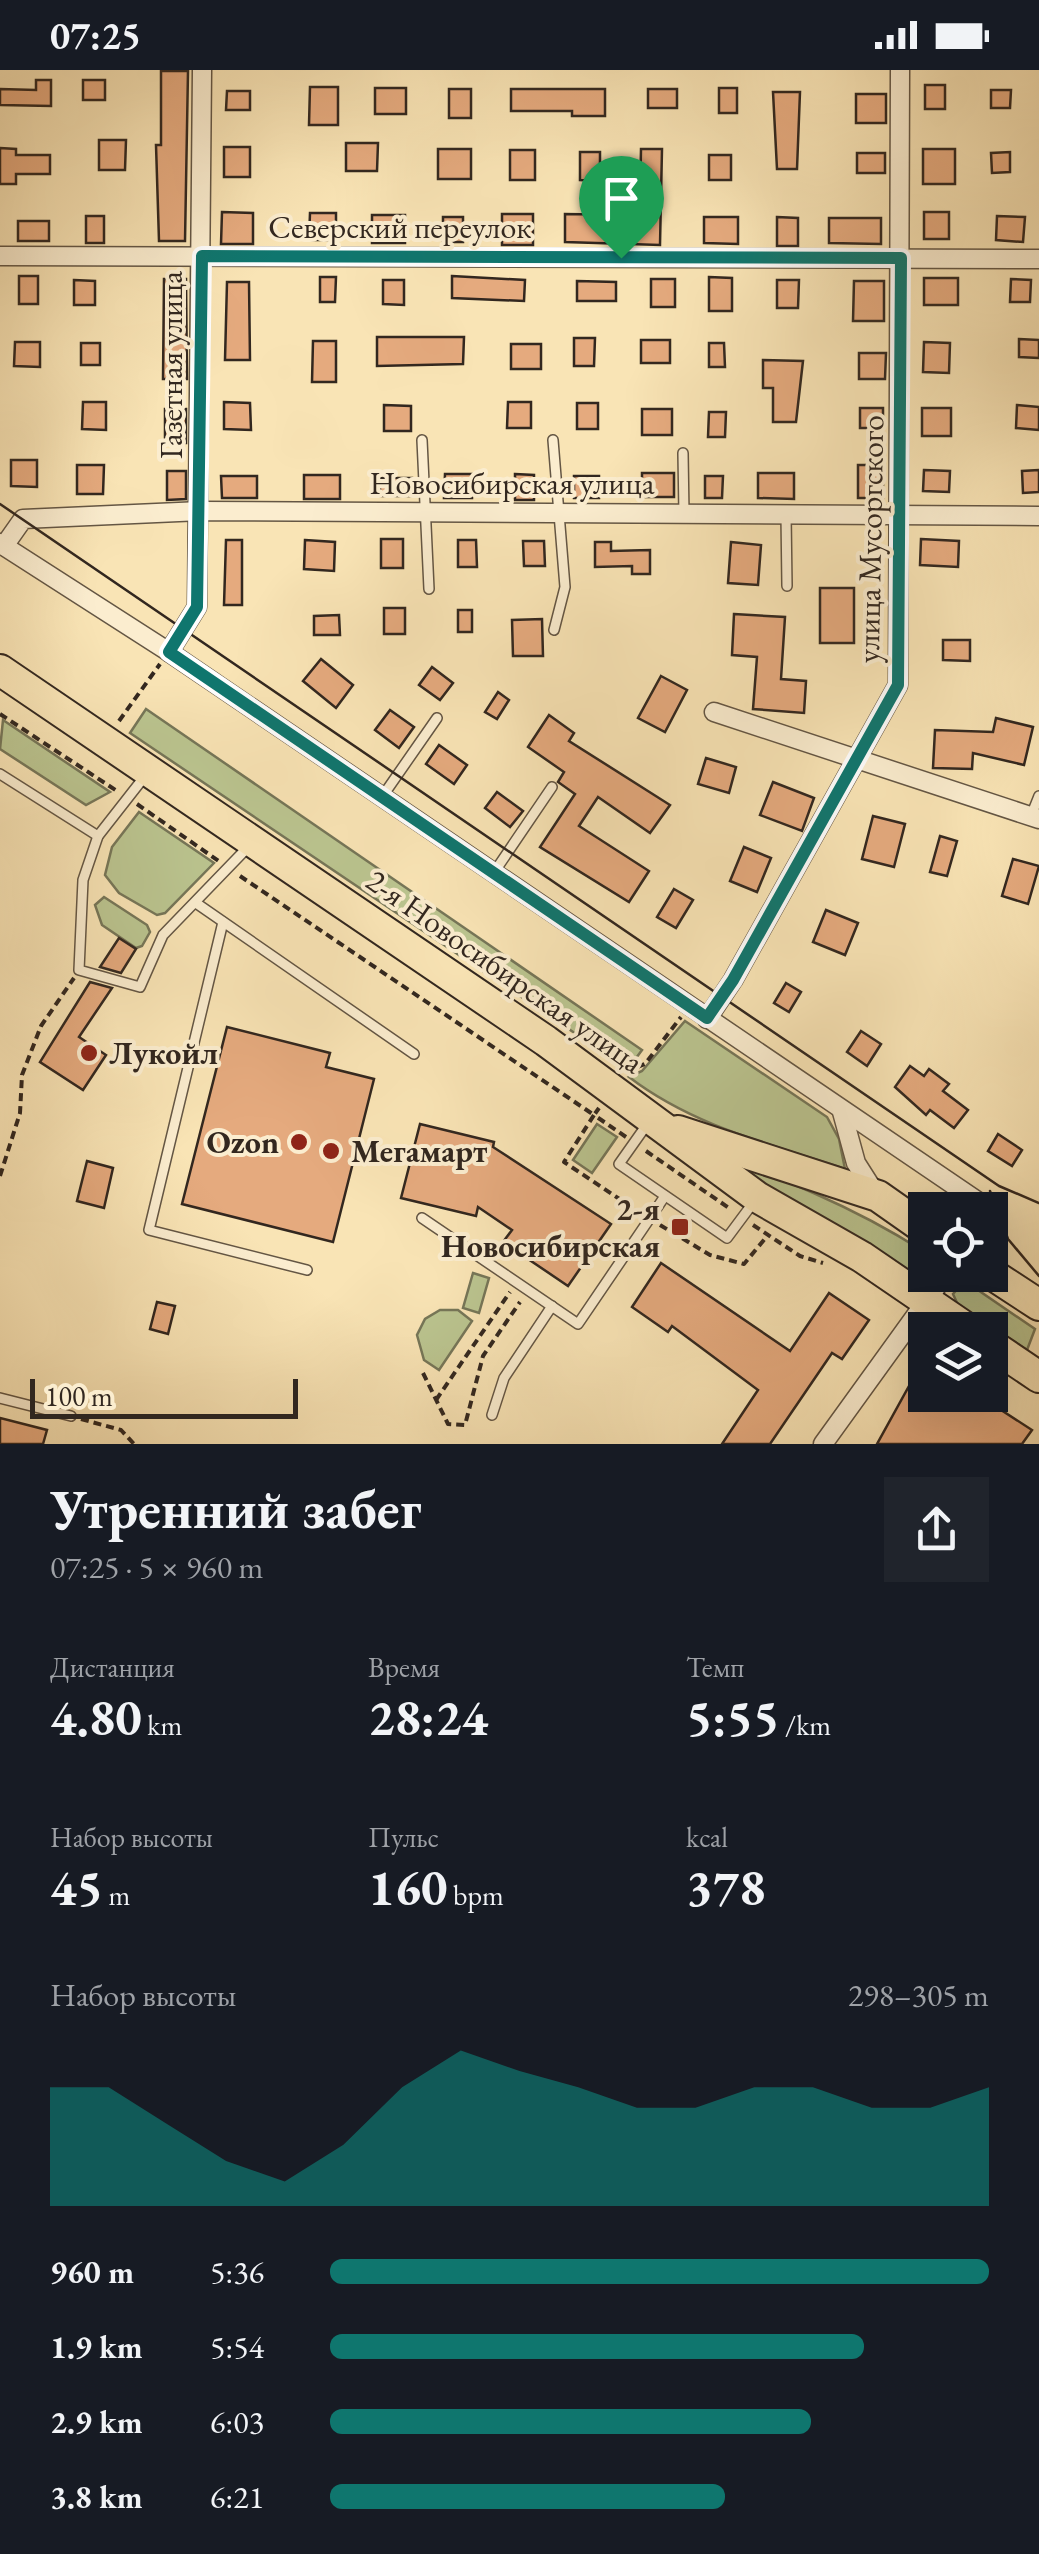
<!DOCTYPE html>
<html lang="ru">
<head>
<meta charset="utf-8">
<style>
  body { margin:0; font-family:"EB Garamond",serif; background:#20242c; color:#f1f3f6; height:100vh; display:flex; flex-direction:column; font-size:38px; white-space:nowrap }
  * { box-sizing:border-box; margin:0 }
  p { font-size:32px; color:#9ea1a6 }
  .icon { flex:none; width:55px; height:55px; fill:none; stroke:currentColor; stroke-width:2; stroke-linecap:round; stroke-linejoin:round }
  .map { position:relative; height:1374px; overflow:hidden }
  .drawer { display:flex; flex-direction:column; background:#171b24; flex:1 }
  .drawer>* { flex:none }
  .fabs { position:absolute; left:908px; top:1122px; display:grid; gap:20px }
  .fabs a { display:grid; place-items:center; width:100px; height:100px; border-radius:0px; background:#171b24; box-shadow:0 10px 40px #0002; font-size:50px }
  .scale { position:absolute; left:30px; bottom:25px; width:268px; box-sizing:border-box; padding-left:10px; border:5px solid #32271f; border-top:0; font-size:28px; line-height:35px; white-space:nowrap; color:#32271f; -webkit-text-stroke:8px #fbedcf; paint-order:stroke }
  .pin { position:absolute; display:grid; place-items:center; width:85px; height:85px; color:#fff; margin:-102px -42px; border-radius:50% 50% 50% 0; rotate:-45deg; box-shadow:0 0 10px #0007 }
  .pin .icon { rotate:45deg }
  .round { display:grid; place-items:center; flex:none; width:105px; height:105px; border-radius:0px; background:#20242c }
  .summary { display:flex; align-items:center; justify-content:space-between; height:170px; padding:0 50px }
  h1 { font-size:55px; font-weight:700; line-height:75px }
  .metrics { display:grid; grid-template-columns:repeat(3,1fr); gap:15px; height:170px; padding:10px 50px }
  .metrics div { display:grid; align-content:center }
  .metrics b { font-size:50px; font-weight:700 }
  .metrics small { font-size:28px; font-weight:400 }
  .metrics p { font-size:28px }
  .chart { height:280px; padding:20px 50px }
  .chart p { display:flex; justify-content:space-between }
  .chart svg { width:100%; height:180px; margin-top:10px; fill:#0f766e; opacity:.7 }
  ul { padding:0 50px; list-style:none; font-size:32px }
  li { display:grid; grid-template-columns:160px 120px 1fr; align-items:center; height:75px }
  li i { height:25px; border-radius:12px; background:#0f766e }
  .status { display:flex; justify-content:space-between; align-items:center; height:70px; padding:0 50px; background:#171b24; direction:ltr }
  .status svg { height:28px; fill:currentColor }
  .map>svg:first-child { display:block }
</style>
</head>
<body>
<div class="status"><b>07:25</b><svg viewBox="0 0 49 12"><path d="M0 12V9h3v3zM5 12V6h3v6zM10 12V3h3v9zM15 12V0h3v12zM26 1h20v11H26zM47 4h2v5h-2z"/></svg></div>
<div class="map">
<svg width="1039" height="1374" viewBox="0 0 1039 1374">
  <rect width="100%" height="100%" fill="#f9e4b5"/>
  <filter id="stains"><feTurbulence type="fractalNoise" baseFrequency=".002" numOctaves="4"/><feColorMatrix values="0 0 0 0 .2 0 0 0 0 .09 0 0 0 0 .02 0 0 0 .5 -.17"/></filter>
  <radialGradient id="worn" r=".72"><stop offset=".6" stop-color="#630" stop-opacity="0"/><stop offset="1" stop-color="#630" stop-opacity=".3"/></radialGradient>
  <g fill="#bbc590" stroke="#767658" stroke-width="2.5">
    <path d="M146,639L642,980L628,999L130,663Z"/>
    <path d="M3,650L110,722L86,735L0,679Z"/>
    <path d="M139,742L214,793L165,843L157,845L119,823L105,805L112,777Z"/>
    <path d="M104,827L147,855L150,862L142,876L136,878L102,855L95,835Z"/>
    <path d="M685,951L827,1047L839,1069L845,1099C770,1074 693,1056 629,1007L642,1001Z"/>
    <path d="M597,1054L617,1067L592,1103L573,1090Z"/>
    <path d="M700,1079C779,1107 851,1135 923,1181L925,1203L911,1202Z"/>
    <path d="M473,1203L489,1208L479,1243L463,1238Z"/>
    <path d="M962,1214L972,1216L1035,1259L1027,1280L958,1235L953,1224Z"/>
    <path d="M440,1240H458L472,1251L439,1300L424,1290L417,1265L425,1249Z"/>
  </g>
  <g fill="#e5aa7e" stroke="#32271f" stroke-width="2.5">
    <path d="M161,1H188L185,171H159L156,75H161Z"/>
    <path d="M36,10H51V36L0,35V19L36,20Z"/>
    <rect x="83" y="10" width="22" height="20"/>
    <rect x="925" y="15" width="20" height="24"/>
    <path d="M310,17H338V55H309Z"/>
    <rect x="375" y="18" width="31" height="26"/>
    <rect x="719" y="18" width="18" height="25"/>
    <rect x="449" y="19" width="22" height="29"/>
    <path d="M511,19H605V46H572V41H511Z"/>
    <rect x="648" y="19" width="29" height="19"/>
    <path d="M991,20H1011L1010,38H991Z"/>
    <path d="M227,21H250V40H226Z"/>
    <path d="M773,22H800L797,99H777Z"/>
    <rect x="856" y="24" width="30" height="29"/>
    <path d="M99,70H126L125,100H99Z"/>
    <path d="M346,73H378L377,101H346Z"/>
    <rect x="224" y="77" width="26" height="30"/>
    <path d="M0,78L16,79V85H50V104H16V114H0Z"/>
    <rect x="438" y="79" width="33" height="30"/>
    <path d="M641,79H662L660,175L565,172V144L632,145V128H640Z"/>
    <rect x="923" y="79" width="32" height="35"/>
    <rect x="510" y="80" width="25" height="30"/>
    <path d="M580,82H600V111L580,110Z"/>
    <path d="M1010,82V102L992,103L991,83Z"/>
    <rect x="857" y="83" width="28" height="20"/>
    <rect x="709" y="85" width="22" height="25"/>
    <path d="M222,142L253,143V174H221Z"/>
    <rect x="924" y="142" width="25" height="27"/>
    <path d="M310,143H336V170H309Z"/>
    <rect x="502" y="144" width="31" height="31"/>
    <rect x="372" y="145" width="33" height="28"/>
    <rect x="86" y="146" width="18" height="27"/>
    <path d="M997,146L1025,147L1023,172L996,170Z"/>
    <rect x="443" y="147" width="20" height="25"/>
    <path d="M704,147H738V174L704,173Z"/>
    <path d="M777,147L798,148V176H777Z"/>
    <path d="M829,148H881V174L829,173Z"/>
    <rect x="18" y="151" width="31" height="20"/>
    <rect x="19" y="206" width="19" height="28"/>
    <path d="M452,206L525,210L524,231L452,228Z"/>
    <path d="M320,207H336L335,232H320Z"/>
    <path d="M709,207L732,208V241H709Z"/>
    <rect x="924" y="208" width="34" height="27"/>
    <path d="M164,209H186L187,309H163Z"/>
    <rect x="651" y="209" width="24" height="28"/>
    <path d="M1011,209L1031,210L1030,232H1010Z"/>
    <path d="M74,210L95,211V235H74Z"/>
    <path d="M383,210H404V235L383,234Z"/>
    <path d="M777,210H799L798,238H777Z"/>
    <path d="M577,211L616,212V231H577Z"/>
    <path d="M854,211H884V251H853Z"/>
    <path d="M227,212H249L250,290H225Z"/>
    <path d="M377,267H464L463,294L377,296Z"/>
    <path d="M574,268H595L594,296H574Z"/>
    <path d="M1019,269L1039,270V288L1019,287Z"/>
    <rect x="641" y="270" width="29" height="23"/>
    <path d="M313,271H336V312H312Z"/>
    <path d="M15,272H40V297L14,296Z"/>
    <path d="M924,272L950,273L949,303L923,302Z"/>
    <rect x="81" y="273" width="19" height="22"/>
    <path d="M709,273H724L725,297H709Z"/>
    <rect x="511" y="274" width="30" height="25"/>
    <path d="M859,283H886L885,309H859Z"/>
    <path d="M763,290L803,291L796,352H773V318H763Z"/>
    <path d="M83,332H106V360L82,359Z"/>
    <path d="M224,332L250,333L251,360L224,359Z"/>
    <path d="M508,332H531V358H507Z"/>
    <rect x="577" y="333" width="21" height="26"/>
    <path d="M384,335L411,336V361H384Z"/>
    <path d="M1017,335L1039,337V360L1016,358Z"/>
    <rect x="860" y="338" width="23" height="20"/>
    <rect x="922" y="338" width="29" height="28"/>
    <rect x="165" y="339" width="21" height="34"/>
    <rect x="642" y="339" width="30" height="26"/>
    <path d="M709,342H726L725,367H708Z"/>
    <path d="M11,390H37V417L11,416Z"/>
    <path d="M77,395H104L103,424H77Z"/>
    <rect x="858" y="395" width="25" height="33"/>
    <path d="M924,400L950,401L949,422L923,421Z"/>
    <path d="M1039,400V422L1023,423L1022,401Z"/>
    <path d="M167,401H186V429L167,430Z"/>
    <rect x="642" y="403" width="32" height="24"/>
    <path d="M758,403H794V429L758,428Z"/>
    <path d="M445,404H472V428H444Z"/>
    <path d="M515,404L534,405V430H515Z"/>
    <rect x="304" y="405" width="36" height="24"/>
    <path d="M221,406H257V428H222Z"/>
    <rect x="574" y="406" width="25" height="22"/>
    <path d="M705,406H723L722,428H705Z"/>
    <rect x="380" y="408" width="32" height="18"/>
    <rect x="381" y="469" width="22" height="29"/>
    <path d="M921,469L959,471L958,497L920,495Z"/>
    <path d="M226,470H242V535H224Z"/>
    <path d="M305,470L335,472L334,501L304,499Z"/>
    <path d="M458,470H476L477,497H458Z"/>
    <path d="M523,471H544L545,496H524Z"/>
    <path d="M595,472H611V481L650,480V504H632V496L595,497Z"/>
    <path d="M731,472L761,475L758,515L728,513Z"/>
    <rect x="820" y="518" width="34" height="55"/>
    <rect x="384" y="538" width="21" height="26"/>
    <rect x="458" y="540" width="14" height="22"/>
    <path d="M734,544L785,547L781,609L806,611L804,643L753,639L757,587L732,585Z"/>
    <path d="M339,545L340,565H314V546Z"/>
    <path d="M542,549L543,586H513L512,550Z"/>
    <path d="M943,570H970V591L943,590Z"/>
    <path d="M321,589L353,615L336,638L303,611Z"/>
    <path d="M432,597L453,613L440,630L419,615Z"/>
    <path d="M661,606L687,620L665,662L638,648Z"/>
    <path d="M498,622L509,630L497,649L485,642Z"/>
    <path d="M390,640L414,657L399,678L375,660Z"/>
    <path d="M549,645L574,663L569,671L670,735L650,763L598,727L579,756L649,801L629,832L540,777L575,724L558,712L564,702L528,677Z"/>
    <path d="M996,648L1033,657L1024,695L973,683L972,699L933,698L935,660L993,662Z"/>
    <path d="M439,675L467,695L454,714L426,694Z"/>
    <path d="M706,688L736,697L729,723L698,714Z"/>
    <path d="M773,712L814,728L802,761L760,745Z"/>
    <path d="M497,722L523,741L510,757L485,738Z"/>
    <path d="M873,746L905,754L894,797L862,789Z"/>
    <path d="M940,766L957,771L947,806L930,802Z"/>
    <path d="M744,777L771,788L757,822L730,811Z"/>
    <path d="M1013,789L1039,796L1028,834L1002,826Z"/>
    <path d="M674,819L693,830L676,858L657,847Z"/>
    <path d="M826,840L858,853L845,885L813,872Z"/>
    <path d="M119,868L136,879L121,903L100,897Z"/>
    <path d="M90,912L112,918L79,967L106,985L83,1020L40,992Z"/>
    <path d="M786,913L801,922L789,942L774,933Z"/>
    <path d="M227,957L330,983L326,997L374,1009L333,1172L182,1134Z"/>
    <path d="M861,961L881,974L867,996L847,982Z"/>
    <path d="M910,996L924,1006L929,999L949,1014L943,1021L968,1040L954,1058L930,1040L926,1045L895,1017Z"/>
    <path d="M420,1054L494,1072L493,1077L611,1154L568,1216L503,1172L512,1160L478,1137L476,1146L401,1128Z"/>
    <path d="M998,1064L1022,1080L1012,1096L988,1081Z"/>
    <path d="M87,1091L113,1098L104,1138L77,1131Z"/>
    <path d="M661,1193L790,1281L829,1223L869,1250L842,1289L832,1283L770,1374H722L758,1320L672,1256L668,1262L632,1237Z"/>
    <path d="M157,1232L175,1236L168,1264L150,1259Z"/>
    <path d="M925,1287V1325H978L1032,1360L1022,1374H877Z"/>
    <path d="M0,1348L47,1360L43,1374H0Z"/>
  </g>
  <g fill="none" stroke-linecap="round" stroke-linejoin="round">
    <defs>
      <g id="service">
        <path d="M422,370L429,519"/>
        <path d="M553,370L565,517L554,560"/>
        <path d="M683,383L684,444"/>
        <path d="M786,445L787,516"/>
        <path d="M0,704L98,766"/>
        <path d="M145,706L98,766L83,810L79,900L140,917L163,865L250,775"/>
        <path d="M382,727L437,648"/>
        <path d="M1031,746L1039,726"/>
        <path d="M495,801L552,717"/>
        <path d="M196,833L414,984"/>
        <path d="M223,852L149,1160L307,1200"/>
        <path d="M648,1053L619,1094L727,1168L756,1129"/>
        <path d="M422,1148L578,1254L665,1126"/>
        <path d="M0,1328L71,1346"/>
        <path d="M492,1345L504,1308L552,1236"/>
      </g>
      <g id="minor">
        <path d="M0,186L1039,189"/>
        <path d="M0,473L4,476L23,449L201,441L1039,446"/>
        <path d="M4,476L169,582L989,1139"/>
        <path d="M169,582L197,537L202,0"/>
        <path d="M714,642L1039,749"/>
        <path d="M707,949L733,910L898,615L900,0"/>
        <path d="M842,1042L856,1093L877,1126"/>
        <path d="M823,1374L945,1205"/>
      </g>
      <g id="primary">
        <path d="M0,600L546,971L757,1127L862,1187L969,1260"/>
        <path d="M678,1061L878,1126L925,1159"/>
        <path d="M990,1203L1039,1235"/>
        <path d="M990,1274L1039,1307"/>
      </g>
    </defs>
    <use href="#service" stroke="#645644" stroke-width="12"/>
    <use href="#minor" stroke="#645644" stroke-width="21"/>
    <use href="#primary" stroke="#32271f" stroke-width="34"/>
    <g stroke="#32271f" stroke-width="4" stroke-dasharray="8 5" stroke-linecap="butt">
      <path d="M0,644L117,721"/>
      <path d="M119,651L160,594"/>
      <path d="M137,734L220,792"/>
      <path d="M240,806L594,1045L599,1038"/>
      <path d="M625,1002L645,994L681,947"/>
      <path d="M626,1067L594,1045L564,1092L639,1142"/>
      <path d="M646,1081L729,1138"/>
      <path d="M0,1106L20,1043L22,1005L41,956L74,908"/>
      <path d="M660,1155L710,1185L744,1194L768,1165"/>
      <path d="M753,1155L800,1186L823,1193"/>
      <path d="M423,1303L448,1354L465,1355L483,1286L520,1232"/>
      <path d="M436,1330L510,1222"/>
      <path d="M81,1349L121,1360L134,1374"/>
    </g>
    <use href="#service" stroke="#fbedcf" stroke-width="9"/>
    <use href="#minor" stroke="#fbedcf" stroke-width="18"/>
    <use href="#primary" stroke="#f9e4b5" stroke-width="30"/>
    <g stroke="#32271f" stroke-width="2.5">
      <path d="M0,434L999,1116L1039,1133"/>
      <path d="M990,1121L1008,1169L1039,1206"/>
    </g>
  </g>
  <g fill="none" stroke-linecap="round" stroke-linejoin="round">
    <defs>
      <path id="route" d="M202,186L901,188L898,615L733,910L707,948L169,582L197,537Z"/>
    </defs>
    <use href="#route" stroke="#fff" stroke-width="20"/>
    <use href="#route" stroke="#0f766e" stroke-width="12"/>
  </g>
  <g fill="#8f2418" stroke="#fbedcf" stroke-width="4">
    <circle cx="89" cy="983" r="10"/>
    <circle cx="299" cy="1072" r="10"/>
    <circle cx="331" cy="1081" r="10"/>
    <rect x="670" y="1147" width="20" height="20" rx="5"/>
  </g>
  <g text-anchor="middle" dominant-baseline="central" stroke-width="8" stroke-linejoin="round" paint-order="stroke">
    <g font-size="32" fill="#32271f" stroke="#fbedcf">
      <text x="400" y="157">Северский переулок</text>
      <text transform="translate(171 295) rotate(-90)">Газетная улица</text>
      <text x="512" y="413">Новосибирская улица</text>
      <text transform="translate(870 469) rotate(-89)">улица Мусоргского</text>
      <text transform="translate(505 901) rotate(35)">2-я Новосибирская улица</text>
    </g>
    <g font-size="32" font-weight="bold" fill="#32271f" stroke="#fbedcf" text-anchor="start">
      <text x="109" y="983">Лукойл</text>
      <text x="279" y="1072" text-anchor="end">Ozon</text>
      <text x="351" y="1081">Мегамарт</text>
      <text x="660" y="1139" text-anchor="end">2-я<tspan x="660" dy="37">Новосибирская</tspan></text>
    </g>
  </g>
  <rect width="100%" height="100%" filter="url(#stains)"/>
  <rect width="100%" height="100%" fill="url(#worn)"/>
</svg>
<div class="fabs">
<a><svg class="icon" aria-label="locate" viewBox="0 0 24 24"><circle cx="12" cy="12" r="6"/><path d="M12 2v4M12 18v4M2 12h4M18 12h4"/></svg></a>
<a><svg class="icon" aria-label="layers" viewBox="0 0 24 24"><path d="M12 4l9 5-9 5-9-5zM3 14l9 5 9-5"/></svg></a>
</div>
<div class="scale">100 m</div>
<div class="pin" style="left:621px;top:188px;background:#1e9e55"><svg class="icon" aria-label="arrive" viewBox="0 0 24 24"><path d="M6 21V4h12l-3 4 3 4H6"/></svg></div>
</div>
<section class="drawer">
<div class="summary"><div><h1>Утренний забег</h1><p>07:25 · 5 × 960 m</p></div><a class="round"><svg class="icon" aria-label="share" viewBox="0 0 24 24"><path d="M12 15V3M7 8l5-5 5 5M5 13v7h14v-7"/></svg></a></div>
<div class="metrics">
<div><p>Дистанция</p><b>4.80<small> km</small></b></div>
<div><p>Время</p><b>28:24</b></div>
<div><p>Темп</p><b>5:55<small> /km</small></b></div>
</div>
<div class="metrics">
<div><p>Набор высоты</p><b>45<small> m</small></b></div>
<div><p>Пульс</p><b>160<small> bpm</small></b></div>
<div><p>kcal</p><b>378</b></div>
</div>
<div class="chart"><p><span>Набор высоты</span>298–305 m</p>
<svg viewBox="0 0 160 44" preserveAspectRatio="none"><path d="M0 44V15L10 15L20 24L30 33L40 38L50 29L60 15L70 6L80 11L90 15L100 20L110 20L120 15L130 15L140 20L150 20L160 15V44z"/></svg>
</div>
<ul>
<li><b>960 m</b>5:36<i style="width:100%"></i></li>
<li><b>1.9 km</b>5:54<i style="width:81%"></i></li>
<li><b>2.9 km</b>6:03<i style="width:73%"></i></li>
<li><b>3.8 km</b>6:21<i style="width:60%"></i></li>
</ul>
</section>
</body>
</html>
